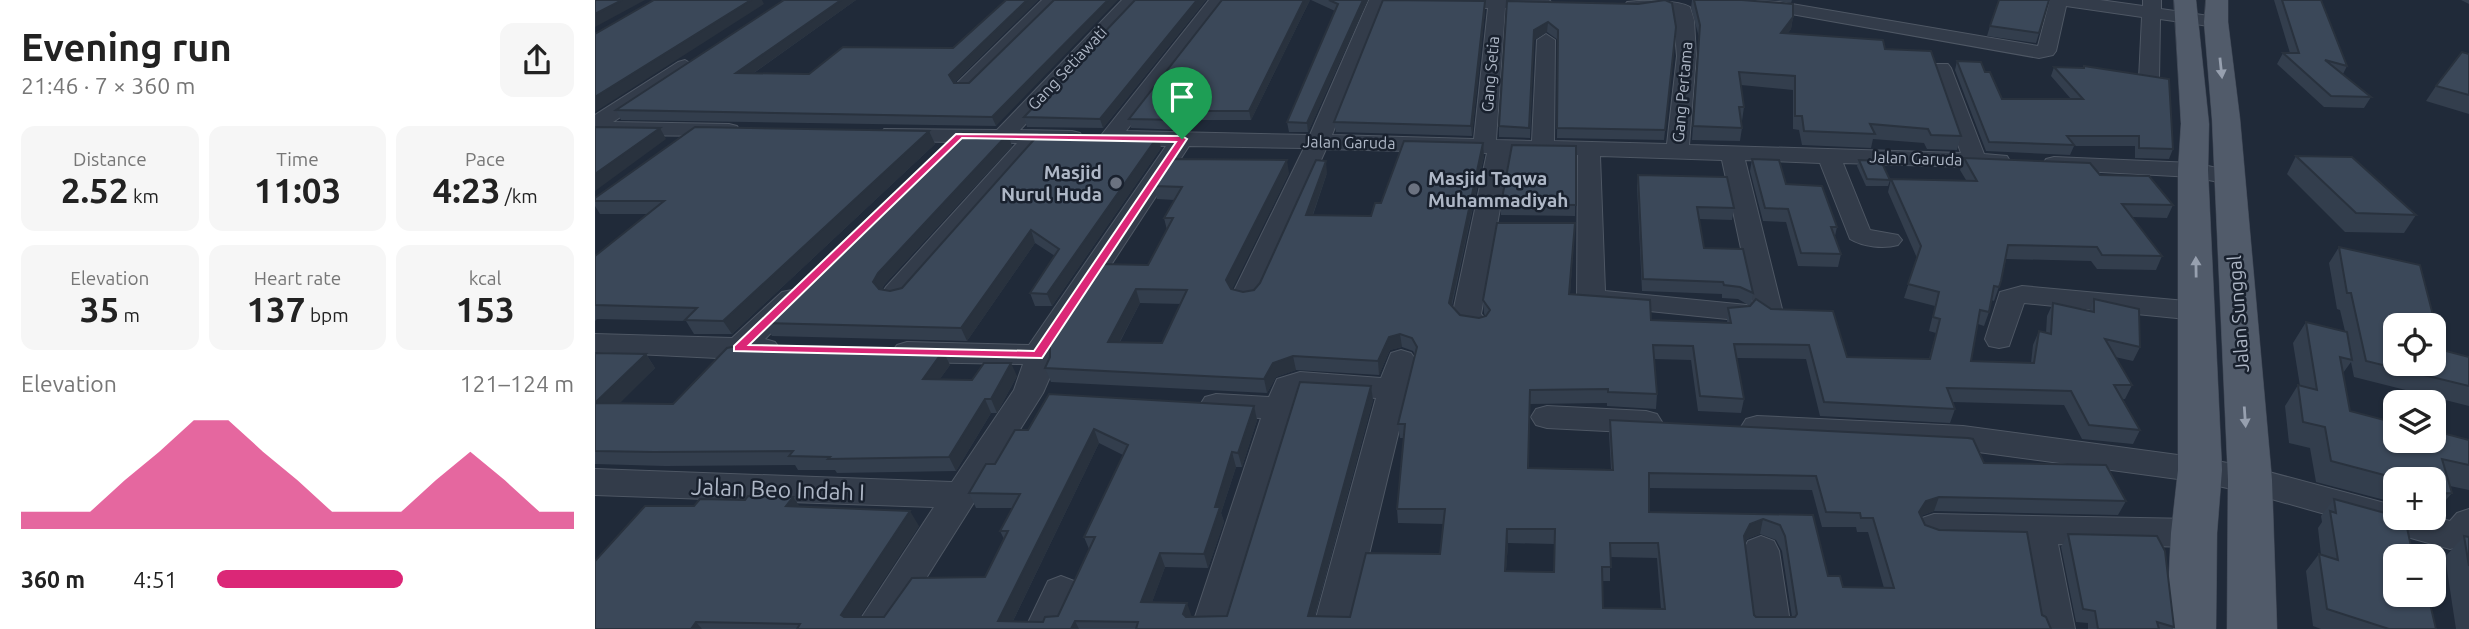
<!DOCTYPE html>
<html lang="en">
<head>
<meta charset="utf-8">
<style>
  body { margin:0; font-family:Ubuntu,sans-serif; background:#f6f6f6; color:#222; height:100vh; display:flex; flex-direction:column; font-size:26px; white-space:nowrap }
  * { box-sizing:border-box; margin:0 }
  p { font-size:23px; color:#767676 }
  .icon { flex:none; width:38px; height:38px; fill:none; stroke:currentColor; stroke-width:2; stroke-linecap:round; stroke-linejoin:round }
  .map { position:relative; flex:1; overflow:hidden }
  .panel { display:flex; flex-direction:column; background:#fff; width:595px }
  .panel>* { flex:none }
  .buttons { position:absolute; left:1788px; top:313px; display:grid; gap:14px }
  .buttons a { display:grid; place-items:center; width:63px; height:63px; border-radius:14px; background:#fff; box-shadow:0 2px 5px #0004; font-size:35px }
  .pin { position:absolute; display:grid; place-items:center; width:60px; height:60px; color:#fff; margin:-72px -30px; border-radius:50% 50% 50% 0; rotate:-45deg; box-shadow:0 0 7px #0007 }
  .pin .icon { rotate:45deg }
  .round { display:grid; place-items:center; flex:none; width:74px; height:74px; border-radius:14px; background:#f6f6f6 }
  .headline { display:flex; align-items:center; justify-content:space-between; height:119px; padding:0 21px }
  h1 { font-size:38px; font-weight:700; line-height:52px }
  .metrics { display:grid; grid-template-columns:repeat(3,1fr); gap:10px; height:119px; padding:7px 21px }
  .metrics div { display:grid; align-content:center; border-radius:14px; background:#f6f6f6; text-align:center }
  .metrics b { font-size:35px; font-weight:700 }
  .metrics small { font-size:19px; font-weight:400 }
  .metrics p { font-size:19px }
  .chart { height:196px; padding:14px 21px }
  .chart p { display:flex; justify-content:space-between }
  .chart svg { width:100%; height:126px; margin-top:7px; fill:#db2777; opacity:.7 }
  ul { padding:0 21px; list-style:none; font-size:23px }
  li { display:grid; grid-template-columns:112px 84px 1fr; align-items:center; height:52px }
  li i { height:18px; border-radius:9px; background:#db2777 }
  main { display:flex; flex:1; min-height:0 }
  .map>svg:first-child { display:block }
</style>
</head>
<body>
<main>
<section class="panel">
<div class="headline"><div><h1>Evening run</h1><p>21:46 · 7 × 360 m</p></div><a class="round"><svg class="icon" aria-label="share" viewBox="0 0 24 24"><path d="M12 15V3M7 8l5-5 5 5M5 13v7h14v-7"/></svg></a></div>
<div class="metrics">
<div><p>Distance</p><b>2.52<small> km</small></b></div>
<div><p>Time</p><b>11:03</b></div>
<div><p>Pace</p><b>4:23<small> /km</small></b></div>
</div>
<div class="metrics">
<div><p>Elevation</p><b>35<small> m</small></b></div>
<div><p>Heart rate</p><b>137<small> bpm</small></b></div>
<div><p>kcal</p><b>153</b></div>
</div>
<div class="chart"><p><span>Elevation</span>121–124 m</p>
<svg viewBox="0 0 160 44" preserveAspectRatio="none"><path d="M0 44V38L10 38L20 38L30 27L40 17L50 6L60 6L70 17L80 27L90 38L100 38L110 38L120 27L130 17L140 27L150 38L160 38V44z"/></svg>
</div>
<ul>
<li><b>360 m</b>4:51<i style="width:52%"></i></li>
</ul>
</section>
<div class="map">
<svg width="1874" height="629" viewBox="0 0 1874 629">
  <rect width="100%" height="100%" fill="#202a39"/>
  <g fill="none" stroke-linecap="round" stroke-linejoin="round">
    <defs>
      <g id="minor">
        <path d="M447,0H466L377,90H363L360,86L363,82Z"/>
        <path d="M527,0H546L425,130L477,131L485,133L488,138L485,143L446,144L311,299L301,301L291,299L287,293L291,287L422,143L297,141L289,139L286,134L289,129L402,130Z"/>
        <path d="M614,0H632L531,131L715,135L774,0H954L958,4L949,9L910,8L901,140L937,141L942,40L951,34L960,40L959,141L1072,144L1082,56L1078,10C1062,3 1042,18 1029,6L1032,2C1048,0 1083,0 1095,7L1099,20L1101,56L1094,145L1366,153L1336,68L1339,64H1353L1356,68L1389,154L1412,156L1415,161L1412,166L1404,168L1248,163L1275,230L1303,235L1307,240L1303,245C1289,249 1268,247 1255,239L1225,163L1150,160L1187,309L1183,315L1173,318L1163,315L1159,309L1127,160L1005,156L1010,291L1152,305L1156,311L1152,317L1142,320L986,304L982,298L983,155L915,153L886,314L893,322L889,328C875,332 865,329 857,317L892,153L731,149L665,295L661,301L651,303L641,301L637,295L709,148L594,146L457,355L458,370L448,393L299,629H259L339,507L0,495V469L357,482L419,390L428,364L312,362L302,359L297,352L302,345L312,342L434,345L571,146L515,145L507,143L504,138ZM788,5L893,8L879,139L737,135Z"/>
        <path d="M1455,0H1505L1548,6V0H1566V9L1621,17L1630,22L1621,27L1565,19L1564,79L1561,83H1547L1544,79L1547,17L1471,6L1461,51L1458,55L1444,58L1185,12L1161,11L1152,6L1161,1L1185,2L1443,46Z"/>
        <path d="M90,60L100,66L97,70L18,122L134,124L142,126L145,131L142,136L0,135V115L83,62Z"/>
        <path d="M1459,157L1598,163L1642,172L1646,177L1642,182L1634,184L1598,177L1451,169L1448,164L1451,159Z"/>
        <path d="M1427,286L1602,302L1612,305L1616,311L1612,317L1602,320L1429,303L1414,346L1404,348L1394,346L1390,339L1405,292Z"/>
        <path d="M197,290L207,292L211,298L170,339L180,342L185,349L180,356L143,359L0,352V334L137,338L187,292Z"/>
        <path d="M806,350L816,353L821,360L756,629H718L781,398L706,392L634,629H596L666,418L621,416L610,413L605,405L610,397L621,394L674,397L682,379L705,372L786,378L796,353Z"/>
        <path d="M952,406L1051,411L1062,414L1067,422L1062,430L1051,433L952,428L941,425L936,417L941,409Z"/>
        <path d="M1162,416L1368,426L1605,458L1655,467L1801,506V518L1839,517L1855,521L1862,513L1874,509V545L1855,549L1655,493L1605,482L1368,450L1162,438L1151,435L1146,427L1151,419Z"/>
        <path d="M1339,514L1599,519L1611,523L1617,533L1611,543L1599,547L1463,544L1480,629H1442L1427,544L1339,542L1327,538L1321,528L1327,518Z"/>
        <path d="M1166,536L1179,541L1184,551L1196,629H1158L1148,551L1153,541Z"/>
        <path d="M466,576L479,581L485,592L468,629H430L453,581Z"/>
      </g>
      <g id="major">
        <path d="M1579,0H1601L1614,124L1613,170L1627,470L1622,533L1621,629H1571L1576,533L1583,470V170L1586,124Z"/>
        <path d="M1611,0H1633V22L1645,119L1677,480L1682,629H1632L1633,480L1617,119L1609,22Z"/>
      </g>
    </defs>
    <use href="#minor" stroke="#4e5764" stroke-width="2"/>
    <use href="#major" stroke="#3d4553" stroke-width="1"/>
    <use href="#minor" fill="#333c4a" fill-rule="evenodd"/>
    <use href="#major" fill="#515b6a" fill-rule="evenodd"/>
  </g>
  <g fill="#333e4d" fill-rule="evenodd">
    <path d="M189,0H261L159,73L214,74L358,48L411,0H443L359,83H374L459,0L401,126L26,120L21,110Z"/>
    <path d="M540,0H611L508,128L432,127L429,117Z"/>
    <path d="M715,0L656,120H596L588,130L536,128L534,119Z"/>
    <path d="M716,0H773L713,132H694L692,122L740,11Z"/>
    <path d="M1097,0H1147L1198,17L1196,29L1193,33L1290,49L1366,136L1362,150L1332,149L1329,143L1278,139L1276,148L1207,145L1204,130L1198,129V90L1146,85L1149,107L1147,121H1146L1147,128L1145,141L1097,140L1104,37L1096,8Z"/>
    <path d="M1179,0H1197L1196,3Z"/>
    <path d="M1454,0L1441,43L1392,36L1395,26Z"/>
    <path d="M1679,0H1726L1752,66L1748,74L1776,97L1769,108L1729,107L1682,64L1688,53H1695Z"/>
    <path d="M1866,0H1874V4Z"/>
    <path d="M912,1L1081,27L1069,140L962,138L963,40L952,32L939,40L935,138L904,137V126Z"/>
    <path d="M890,11L877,136L741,132L739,122Z"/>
    <path d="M1874,54V114L1831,101L1841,86Z"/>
    <path d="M1362,61L1390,72L1407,99H1476L1456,76L1459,67L1578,149L1574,159L1540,158V146H1479L1475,155L1391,151L1360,70Z"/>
    <path d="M334,131L340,144L137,334H99L91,321L2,319L0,321V256L53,214H5L0,206V198Z"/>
    <path d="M413,134L417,146L289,285L287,289L295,291L307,288L566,148L457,306H440L435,293L460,256L440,243L372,341L177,336L169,323Z"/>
    <path d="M981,146L980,216L906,215V204Z"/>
    <path d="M889,156L857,306L865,315L884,318L890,316L889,313L888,300L979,237L975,294L1056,320L1132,322L1133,308L1155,306L1143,299L1127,298V294L1047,291L1042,186L1043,175L1139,208L1137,220L1104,219L1109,248L1158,293L1156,305L1252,357L1334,359L1341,333L1334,331L1340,306L1309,298L1322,258L1293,192L1296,179L1371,180L1365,170L1369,158L1505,175L1578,205L1572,218L1537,217L1567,256L1561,270L1502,269L1496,261L1411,259L1406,281L1399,301L1396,300L1394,312L1389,326L1383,324L1376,361L1436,363L1438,345L1444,331L1451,333L1452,316L1458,303L1494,311L1499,299L1545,347L1538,361L1520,357L1537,385L1530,399H1528L1545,430L1538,444L1487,439L1469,405L1358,402L1360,409L1355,423L1225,416L1211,359L1142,358L1149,399L1146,413L1103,411L1096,360L1059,359L1062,394L1061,409L1012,406V403L935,404L933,468L1016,469L1014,434L1015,420L1389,463L1531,501L1523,515L1339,511L1326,516L1330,525L1447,615L1456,629H0L99,506L150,500L198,497L204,506L324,526L264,617H289L390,577L409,539L405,531L417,508H381L374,493L433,430L659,406L662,420L647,467H641L626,513L629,522L613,568L570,567L557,602L597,617L632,616L776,386L778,400L720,616L755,617L845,554L848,524L803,523L802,509L809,438H805L803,424L820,355L818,351L807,347L795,350L784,375L701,370L681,377L672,393L456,382L450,368L553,265L572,230L569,218L580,200L562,199L559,186L694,173L637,289L648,292L659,290L665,283L732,173L718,215L776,216L786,203ZM545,303L586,304L567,343L525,342ZM504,443L528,455L489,537L494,549L463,616L448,622L418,621ZM1054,488L1217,490L1227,527H1261L1262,532H1273L1289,588L1248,587L1233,576L1218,515L1054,512ZM1165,534L1181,540L1187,551L1197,617H1161L1159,615L1150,543L1152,539ZM913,543L959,544V572L911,571ZM1015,557L1062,558L1066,609L1008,608L1007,581H1015Z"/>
    <path d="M1701,156L1821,215L1809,233L1750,232L1692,174Z"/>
    <path d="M1157,159L1191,184L1242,227L1240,236L1246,254L1243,267L1203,266L1191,222L1168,221L1155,171Z"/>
    <path d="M1264,160L1295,180L1293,186H1271L1262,166Z"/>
    <path d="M1744,247L1847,350L1874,357V406L1759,377L1756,362L1748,373L1755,411L1801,441L1851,434L1874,440V490L1855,486L1857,493L1839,514V480H1801V503L1721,482L1715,448L1694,443L1690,406L1703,385L1705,386L1698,343L1711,322L1750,331L1745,310L1742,309L1734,263Z"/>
    <path d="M348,351L355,365L344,380H377L422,376L402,413H396L361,471L242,473L240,470H203L200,465L70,466L0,464V353L51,354L60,368L24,403L78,404Z"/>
    <path d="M1739,499L1801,556L1841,629H1726L1718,626L1711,571L1724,554L1726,555L1723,528L1727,522L1726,516Z"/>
    <path d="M1473,534L1579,627L1578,629H1493V623L1481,622L1466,547Z"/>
    <path d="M1869,536L1874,537V629H1861L1850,557Z"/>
  </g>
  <g fill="#29323e">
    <path d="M27,0H50L0,27V14Z"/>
    <path d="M156,0H167L169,4L0,112V97Z"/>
    <path d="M246,0H261L146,82L141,73Z"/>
    <path d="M432,0H443L358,84L354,75Z"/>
    <path d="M513,0H523L401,126L397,117Z"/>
    <path d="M602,0H611L508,128L505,119Z"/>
    <path d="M709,0H715L656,120L654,111Z"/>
    <path d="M768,0H773L713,132L712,123Z"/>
    <path d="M890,1V11L877,136L876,126Z"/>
    <path d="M1198,17L1196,29L1184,45L1186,33Z"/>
    <path d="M953,22L952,32L939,40L935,138L939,30Z"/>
    <path d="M594,111L596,120L588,130L585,120Z"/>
    <path d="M65,128L71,139L0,191V174Z"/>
    <path d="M334,131L340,144L137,334L128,321Z"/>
    <path d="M413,134L417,146L289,285L285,294L278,282L283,273Z"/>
    <path d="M563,136L566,148L457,306L452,294Z"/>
    <path d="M888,143L889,156L854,316V303Z"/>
    <path d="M692,160L694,173L635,294L631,280Z"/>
    <path d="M731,161L732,173L713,228L711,215Z"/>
    <path d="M436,230L440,243L372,341L366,328Z"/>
    <path d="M541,289L545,303L517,356L513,342Z"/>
    <path d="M805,334L807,347L795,350L784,375L783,361L794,337Z"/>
    <path d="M348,351L355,365L335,393L328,379Z"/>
    <path d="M51,354L60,368L11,417L0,403Z"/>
    <path d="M698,356L701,370L681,377L672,393L669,379L678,363Z"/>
    <path d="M416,363L422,376L402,413L396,399Z"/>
    <path d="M776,386L778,400L716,629L713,616Z"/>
    <path d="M390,399L396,413L361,471L354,457Z"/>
    <path d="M659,406L662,420L647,467L643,453Z"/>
    <path d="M499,429L504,443L414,629L403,621Z"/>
    <path d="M637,452L641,467L626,513L629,522L613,568L609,554L620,507Z"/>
    <path d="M198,497L208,511L191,506Z"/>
    <path d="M1344,497L1339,511L1326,516L1319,527L1324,512L1331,501Z"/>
    <path d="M315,511L324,526L257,629L246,615Z"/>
    <path d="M1168,519L1165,534L1152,539L1146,550L1149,536L1155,524Z"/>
    <path d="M912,529L913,543L910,585V571Z"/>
    <path d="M565,553L570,567L552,616L546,602Z"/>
    <path d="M592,603L597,617L594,628L588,614Z"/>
    <path d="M480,621L484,629H476Z"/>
    <path d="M101,622L107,629H96Z"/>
  </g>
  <g fill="#3b4859" stroke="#29323e" stroke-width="2" fill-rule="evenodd">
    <path d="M0,0H27L0,14Z"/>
    <path d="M59,0H156L0,97V34Z"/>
    <path d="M189,0H246L141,73L214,74L248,47L358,48L411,0H432L354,75L359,83H374L459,0H513L397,117L21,110Z"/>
    <path d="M540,0H602L505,119L429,117Z"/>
    <path d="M627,0H709L654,111H594L585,120L534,119Z"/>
    <path d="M734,0H768L712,123L692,122L743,4Z"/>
    <path d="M788,0L890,1L876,126L739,122Z"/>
    <path d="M1070,0L1077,3L1081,27L1070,130L962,128L963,30L953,22L939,30L934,128L904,126L912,1L1043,4Z"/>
    <path d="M1099,0H1147L1198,4V17L1186,33L1288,40L1290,49L1336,51L1366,136L1336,135L1333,129L1275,124L1280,134L1209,131L1207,116H1200V76L1144,72L1149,107H1144L1147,128L1098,126L1105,25Z"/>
    <path d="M1404,0H1454L1444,33L1395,26Z"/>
    <path d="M1687,0H1726L1752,66L1730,60L1776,97L1736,96L1688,53H1704Z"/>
    <path d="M1867,52L1874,54V95L1841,86Z"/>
    <path d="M1362,61L1386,62L1390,72H1395L1407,99H1488L1459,67L1489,68V66L1574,79L1578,149L1544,148V136H1472L1479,145L1394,142Z"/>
    <path d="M0,127L65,128L0,174Z"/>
    <path d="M100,127L334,131L128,321L90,320L102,308L0,305V256L69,201H0V198Z"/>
    <path d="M368,133L413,134L283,273L278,282L284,289L295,291L307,288L444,134L563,136L452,294L435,293L464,249L436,230L366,328L169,323Z"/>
    <path d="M809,141L888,143L854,303L865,315L884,318L891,316L895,310L888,300L902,223H980L974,294L1055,300L1056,320L1136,323L1133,308L1155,306L1161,299L1176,309L1238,311L1252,357L1335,359L1345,319L1338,317L1344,292L1313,284L1326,246L1296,179L1382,181L1369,158L1495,163L1505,175L1554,176L1578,205L1527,204L1567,256L1507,255L1502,247L1413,245L1406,281L1404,287L1399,286L1394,312L1385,310L1376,361L1439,363L1444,331L1456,334L1458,303L1499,312V299L1544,309L1545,347L1510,339L1537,385H1519L1545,430L1494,425L1476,391L1352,388L1360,409L1229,402L1214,345L1139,344L1149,399L1105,396L1098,346L1058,345L1062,394L1013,392V389L935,390L933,468L1018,470L1015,420L1373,438L1378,439L1389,463L1511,465L1531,501L1344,497L1331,501L1324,512L1330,525L1344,530L1432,532L1447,615L1451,617L1456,629H541L543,622L480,621L476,629H202L205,624L101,622L96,629H0V561L50,506H99L105,499L150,500L153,496L198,497L191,506L315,511L246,615L249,617H289L317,578L390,577L413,531H405L425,494L374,493L391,464H400L420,430H433L454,394L659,406L643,453L637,452L620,507H625L609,554L565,553L546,602L592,603L588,614L591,617L632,616L705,382L776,386L713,616L755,617L771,553L845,554L850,509H802L810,424H803L822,347L817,338L805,334L794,337L783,361L698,356L678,363L669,379L450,368L455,357V346L507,264L553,265L578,218H569L587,187L559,186L578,159L692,160L631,280L636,289L648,292L659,290L665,283L721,160L731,161L711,215L776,216L780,203H786ZM541,289L592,290L567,343L513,342ZM499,429L533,445L489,537H500L463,616L450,617L448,622L403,621ZM1054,473L1221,476L1231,512L1265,513L1266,518H1278L1299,588L1248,587L1245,576H1233L1218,515L1054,512ZM1168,519L1185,525L1190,536L1202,614L1200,617H1161L1159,615L1149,536L1155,524ZM912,529H960L959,572L910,571ZM1015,543H1063L1070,609L1008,608L1007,567H1016Z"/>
    <path d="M917,145L981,146V205L906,204Z"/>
    <path d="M1701,156L1757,157L1821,215L1761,213Z"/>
    <path d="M1157,159L1184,160L1191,184L1227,186L1242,227H1236L1246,254L1206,253L1193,209L1170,208Z"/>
    <path d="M1264,160L1286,161L1295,180L1272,179Z"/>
    <path d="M1043,175L1132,177L1139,208L1102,207L1109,248L1148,249L1158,293L1145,287L1129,285L1128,282L1048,279Z"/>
    <path d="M1744,247L1825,265L1847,350L1874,357V386L1771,361L1756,293H1752ZM1801,326H1839V364H1801Z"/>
    <path d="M1711,322L1752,332L1757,360L1745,357L1755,411L1801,423V441H1839V423L1849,426L1851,434L1874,440V465L1847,459L1857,493L1839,494V480H1808L1736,461L1730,427L1708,422L1703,385L1722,390Z"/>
    <path d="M142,346L348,351L328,379L377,380L389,363H416L396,399H390L354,457L233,459L235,457L194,456L198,451L59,452L0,451V403L78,404L132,348Z"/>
    <path d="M0,353L51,354L0,403Z"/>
    <path d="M1739,499L1801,516V518H1810L1818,556H1801V595H1833L1841,629H1794L1732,609L1724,554L1743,560L1735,511L1741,513Z"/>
    <path d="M1473,534L1562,536L1570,551L1579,627L1562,622L1564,629H1503L1500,611L1488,609Z"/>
    <path d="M1869,536L1874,537V566Z"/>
  </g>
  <defs><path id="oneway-solid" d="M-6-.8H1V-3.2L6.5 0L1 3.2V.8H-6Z" transform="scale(1.75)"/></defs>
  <g fill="#97a0af">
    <use href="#oneway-solid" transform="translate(1626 68) rotate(84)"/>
    <use href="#oneway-solid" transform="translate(1601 267) rotate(-91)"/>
    <use href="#oneway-solid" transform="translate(1650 417) rotate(86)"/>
  </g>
  <path fill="#db2777" stroke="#fff" stroke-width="2" fill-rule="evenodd" d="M361,134L587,136L592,139L447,358L139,351V346ZM367,138L581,142L439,351L154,345Z"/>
  <g fill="#6b7280" stroke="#19212e" stroke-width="2.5">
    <circle cx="521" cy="183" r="7"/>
    <circle cx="819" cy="189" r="7"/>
  </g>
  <g text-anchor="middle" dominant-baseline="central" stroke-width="5" stroke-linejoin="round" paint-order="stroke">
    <g font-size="16" fill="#aeb7c6" stroke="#19212e">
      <text transform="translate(472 68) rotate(-47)">Gang Setiawati</text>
      <text transform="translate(895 74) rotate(-85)">Gang Setia</text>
      <text transform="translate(1087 92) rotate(-85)">Gang Pertama</text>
      <text transform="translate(754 142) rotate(1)">Jalan Garuda</text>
      <text transform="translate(1321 158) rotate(2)">Jalan Garuda</text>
    </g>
    <g font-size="19" font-weight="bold" fill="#aeb7c6" stroke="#19212e" text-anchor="end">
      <text x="507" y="172">Masjid<tspan x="507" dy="22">Nurul Huda</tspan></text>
      <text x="833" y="178" text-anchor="start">Masjid Taqwa<tspan x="833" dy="22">Muhammadiyah</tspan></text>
    </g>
    <g font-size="19" fill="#aeb7c6" stroke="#19212e">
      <text transform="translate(1643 314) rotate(-94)">Jalan Sunggal</text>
    </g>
    <g font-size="23" fill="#aeb7c6" stroke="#19212e">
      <text transform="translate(183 489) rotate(2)">Jalan Beo Indah I</text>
    </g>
  </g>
</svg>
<div class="buttons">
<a><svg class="icon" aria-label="locate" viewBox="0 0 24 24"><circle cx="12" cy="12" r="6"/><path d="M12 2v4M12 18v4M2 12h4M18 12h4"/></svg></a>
<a><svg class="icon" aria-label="layers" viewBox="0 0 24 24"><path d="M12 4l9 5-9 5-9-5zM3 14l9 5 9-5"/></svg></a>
<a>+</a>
<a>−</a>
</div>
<div class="pin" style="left:587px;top:139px;background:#1e9e55"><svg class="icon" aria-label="arrive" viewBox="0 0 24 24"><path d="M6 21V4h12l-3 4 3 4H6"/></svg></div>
</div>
</main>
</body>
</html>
